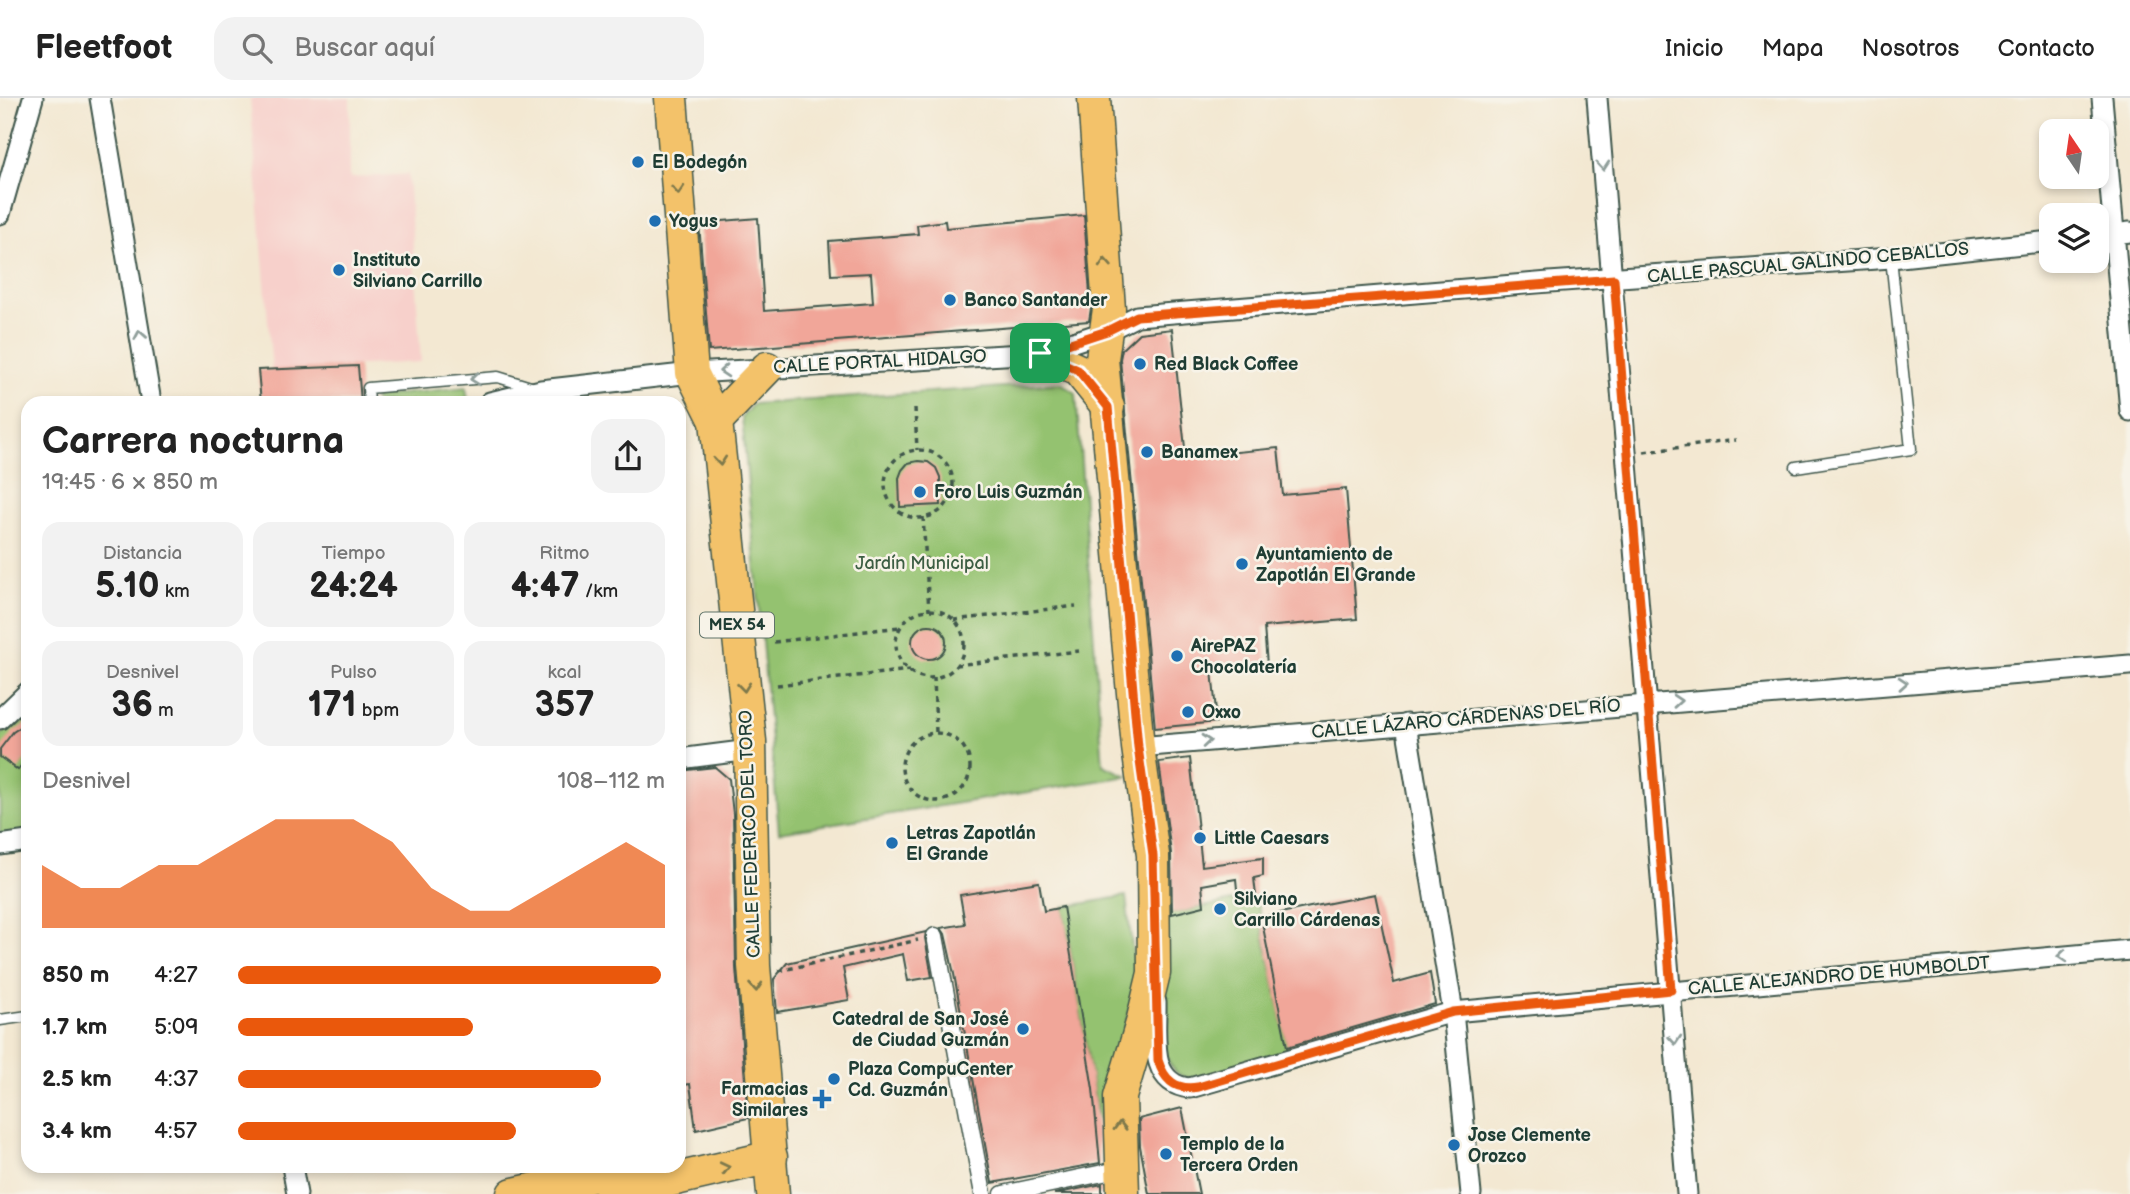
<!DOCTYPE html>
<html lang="es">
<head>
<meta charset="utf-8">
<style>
  body { margin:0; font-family:"Balsamiq Sans",sans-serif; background:#f2f2f2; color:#222; height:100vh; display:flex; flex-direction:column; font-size:26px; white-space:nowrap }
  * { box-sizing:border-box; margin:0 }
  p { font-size:23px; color:#767676 }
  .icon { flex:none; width:38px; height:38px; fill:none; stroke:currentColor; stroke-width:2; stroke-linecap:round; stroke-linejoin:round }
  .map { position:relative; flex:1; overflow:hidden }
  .drawer { position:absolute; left:21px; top:298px; width:665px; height:777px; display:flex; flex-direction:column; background:#fff; border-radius:21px; box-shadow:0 4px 10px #0003 }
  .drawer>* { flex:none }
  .needle { width:46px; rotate:347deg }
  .tools { position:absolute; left:2039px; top:21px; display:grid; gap:14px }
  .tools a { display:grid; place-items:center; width:70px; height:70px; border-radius:14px; background:#fff; box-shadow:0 4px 10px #0003; font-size:35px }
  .pin { position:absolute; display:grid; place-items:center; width:60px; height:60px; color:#fff; margin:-30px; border-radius:14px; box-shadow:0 4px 10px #0006 }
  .round { display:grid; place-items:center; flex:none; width:74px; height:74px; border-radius:21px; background:#f2f2f2 }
  .overview { display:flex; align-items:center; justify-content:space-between; height:119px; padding:0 21px }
  h1 { font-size:38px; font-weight:700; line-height:52px }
  .figures { display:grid; grid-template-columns:repeat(3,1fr); gap:10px; height:119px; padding:7px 21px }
  .figures div { display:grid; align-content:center; border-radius:18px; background:#f2f2f2; text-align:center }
  .figures b { font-size:35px; font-weight:700 }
  .figures small { font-size:19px; font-weight:400 }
  .figures p { font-size:19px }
  .chart { height:196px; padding:14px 21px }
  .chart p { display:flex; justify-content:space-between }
  .chart svg { width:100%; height:126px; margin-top:7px; fill:#ea580c; opacity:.7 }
  ul { padding:0 21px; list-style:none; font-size:23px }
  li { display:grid; grid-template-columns:112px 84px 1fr; align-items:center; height:52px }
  li i { height:18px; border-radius:9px; background:#ea580c }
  header { display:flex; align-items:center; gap:42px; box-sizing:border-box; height:98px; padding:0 35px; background:#fff; border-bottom:2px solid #e0e0e0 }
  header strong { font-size:33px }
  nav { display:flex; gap:38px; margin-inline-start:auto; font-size:24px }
  .search { width:490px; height:63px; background:#f2f2f2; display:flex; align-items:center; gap:18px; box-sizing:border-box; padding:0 24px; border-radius:21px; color:#767676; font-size:26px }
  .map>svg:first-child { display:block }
</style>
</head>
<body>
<header>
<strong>Fleetfoot</strong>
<div class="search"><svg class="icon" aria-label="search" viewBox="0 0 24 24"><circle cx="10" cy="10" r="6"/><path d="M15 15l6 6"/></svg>Buscar aquí</div>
<nav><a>Inicio</a><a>Mapa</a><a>Nosotros</a><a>Contacto</a></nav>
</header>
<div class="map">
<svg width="2130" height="1096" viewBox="0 0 2130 1096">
  <rect width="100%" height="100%" fill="#f7f3e8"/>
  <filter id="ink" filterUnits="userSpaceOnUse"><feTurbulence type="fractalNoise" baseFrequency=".0143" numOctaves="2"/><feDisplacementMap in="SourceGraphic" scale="14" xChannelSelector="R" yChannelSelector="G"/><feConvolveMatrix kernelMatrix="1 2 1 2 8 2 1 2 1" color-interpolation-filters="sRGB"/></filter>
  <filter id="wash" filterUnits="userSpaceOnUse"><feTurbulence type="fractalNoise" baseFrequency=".00686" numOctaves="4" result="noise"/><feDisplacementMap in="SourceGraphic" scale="28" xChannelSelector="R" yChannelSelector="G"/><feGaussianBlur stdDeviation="1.57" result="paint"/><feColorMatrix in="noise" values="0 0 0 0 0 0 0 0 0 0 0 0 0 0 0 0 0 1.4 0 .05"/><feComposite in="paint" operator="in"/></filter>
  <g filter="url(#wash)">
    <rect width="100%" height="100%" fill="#f3e8d2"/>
    <path fill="#f7d0cb" d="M250,0H350V80L408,76L421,264L272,272Z"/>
    <g fill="#94c270" stroke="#5a8052" stroke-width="2">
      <path d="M1061,285L1076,295L1103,667L1128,678L779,734L742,319L753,306Z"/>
      <path d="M466,289L468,303L464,304H375L374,299Z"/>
      <path d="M28,621V736L0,739V637Z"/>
      <path d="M1126,798L1136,882L1100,1032L1063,809Z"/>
      <path d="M1256,798L1289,955L1199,980C1180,981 1173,975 1166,958L1160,818Z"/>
    </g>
    <g id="blocks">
      <g fill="#f1a699">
        <path d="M1084,117L1091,210L1089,223L709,253L699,125L758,120L764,213L873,205L871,175L831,177L829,143L918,136L917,127L945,123L946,130Z"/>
        <path d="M1172,231L1186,359L1278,350L1283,397L1346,391L1357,521L1264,529L1267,567L1212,572L1217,624L1155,630L1120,261L1122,251L1139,235Z"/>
        <path d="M358,268L361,304H261L258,272Z"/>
        <path d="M918,363L928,364L936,370L940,379L941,407L900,409L899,380L902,372L908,365Z"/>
        <circle cx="929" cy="544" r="17"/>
        <path d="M28,624V658L18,672L0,659V651L13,634Z"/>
        <path d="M1190,660L1202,768L1263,760V778L1254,780L1256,798L1238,801L1236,781L1202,787L1204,808L1172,816L1171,755L1159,664Z"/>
        <path d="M715,669L729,681L733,716L736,870L748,1020L696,1032L690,986L679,988V673Z"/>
        <path d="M1039,784L1044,813L1063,809L1093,991L1100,1065L992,1085L954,876L945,836L941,830L965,826L960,797Z"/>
        <path d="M1375,796L1394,885L1430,875L1435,906L1287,949L1261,819Z"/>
        <path d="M926,834L925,840L932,879L908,883L903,856L843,870L849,902L777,914L774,881L787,865Z"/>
        <path d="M1182,1010L1199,1096H1149L1140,1048L1139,1021Z"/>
        <path d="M1102,1086V1096H1054Z"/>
      </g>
    </g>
  </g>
  <g filter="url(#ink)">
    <use href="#blocks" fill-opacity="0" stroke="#3f574c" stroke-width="2"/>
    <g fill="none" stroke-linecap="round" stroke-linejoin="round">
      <defs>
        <g id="service">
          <path d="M369,304L368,290L498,279L534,290"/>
          <path d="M1796,369L1911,351L1891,160"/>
          <path d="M0,922L28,918"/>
        </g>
        <g id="pedestrian">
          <path d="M935,838L983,1096"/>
          <path d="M1003,1096L1108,1074"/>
        </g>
        <g id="minor">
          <path d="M100,0L151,304"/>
          <path d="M1597,0L1687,1096"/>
          <path d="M2102,0L2130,313"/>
          <path d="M0,116L33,0"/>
          <path d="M2096,138L2130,134"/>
          <path d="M490,304L541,292L692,275L1040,255L1107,233L1137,218L1549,184L1891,160L2051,143"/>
          <path d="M0,621L28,594"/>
          <path d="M1406,626L1453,914L1471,1096"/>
          <path d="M1138,649L2130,567"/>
          <path d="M679,661L750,652"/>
          <path d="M0,747L28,743"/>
          <path d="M1156,904C1157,936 1147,986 1190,990L1453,914L2130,852"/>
          <path d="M292,1068L297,1096"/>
        </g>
        <g id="primary">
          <path d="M671,0L692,275L716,323L750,643L754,868L773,1096"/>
          <path d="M1094,0L1109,211L1102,261L1138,649L1153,757L1154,875L1142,925L1120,999L1123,1096"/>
          <path d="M1040,255L1078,272L1108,309"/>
          <path d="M716,323L767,270"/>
          <path d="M513,1096L638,1068"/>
          <path d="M611,1096L771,1059"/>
        </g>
      </defs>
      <use href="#service" stroke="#3f574c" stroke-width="13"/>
      <use href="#pedestrian" stroke="#3f574c" stroke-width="19"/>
      <use href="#minor" stroke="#3f574c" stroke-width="23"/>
      <use href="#primary" stroke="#3f574c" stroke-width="35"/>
      <g stroke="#3f574c" stroke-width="3.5" stroke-dasharray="5 5" stroke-linecap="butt">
        <path d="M915,310L917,352"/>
        <circle cx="919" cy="386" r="34"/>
        <path d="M1644,354L1736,342"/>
        <path d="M923,419L929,512"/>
        <circle cx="930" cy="546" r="34"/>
        <path d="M954,522L1076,508"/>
        <path d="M774,544L900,529"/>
        <path d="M956,567L1079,553"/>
        <path d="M934,579L936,635"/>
        <path d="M777,587L910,572"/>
        <circle cx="936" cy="669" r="34"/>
        <path d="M779,873L918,842"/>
      </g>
      <use href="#service" stroke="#fff" stroke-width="10"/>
      <use href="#pedestrian" stroke="#fff" stroke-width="16"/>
      <use href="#minor" stroke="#fff" stroke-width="19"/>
      <use href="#primary" stroke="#f3c26a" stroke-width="32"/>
    </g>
    <defs><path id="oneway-chevron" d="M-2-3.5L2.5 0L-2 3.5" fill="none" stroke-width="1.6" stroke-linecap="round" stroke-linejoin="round" transform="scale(1.75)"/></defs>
    <g stroke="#8f9e9a">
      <use href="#oneway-chevron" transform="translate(1603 68) rotate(85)"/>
      <use href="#oneway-chevron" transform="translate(140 237) rotate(-100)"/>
      <use href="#oneway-chevron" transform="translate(724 273) rotate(176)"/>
      <use href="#oneway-chevron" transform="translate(475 281) rotate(175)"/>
      <use href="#oneway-chevron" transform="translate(1903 585) rotate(-4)"/>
      <use href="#oneway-chevron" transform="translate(1677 603) rotate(-4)"/>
      <use href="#oneway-chevron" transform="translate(1206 643) rotate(-5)"/>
      <use href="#oneway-chevron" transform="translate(2062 858) rotate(175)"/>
      <use href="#oneway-chevron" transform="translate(1675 942) rotate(85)"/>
    </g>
    <g stroke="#7e794c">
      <use href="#oneway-chevron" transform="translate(678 92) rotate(86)"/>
      <use href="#oneway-chevron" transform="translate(1105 165) rotate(-94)"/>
      <use href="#oneway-chevron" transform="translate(720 363) rotate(84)"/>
      <use href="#oneway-chevron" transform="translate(744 589) rotate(84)"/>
      <use href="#oneway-chevron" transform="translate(756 889) rotate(85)"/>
      <use href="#oneway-chevron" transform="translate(1120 1028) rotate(-91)"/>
      <use href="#oneway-chevron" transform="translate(725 1070) rotate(-13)"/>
    </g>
  </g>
  <g fill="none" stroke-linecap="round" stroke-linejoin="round" filter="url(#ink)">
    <defs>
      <path id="route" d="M1614,181L1671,892L1453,914L1198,989C1176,993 1164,982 1158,962L1153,757L1138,649L1108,309L1078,272L1040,255L1107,233L1137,218Z"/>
    </defs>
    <use href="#route" stroke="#fff" stroke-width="14"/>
    <use href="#route" stroke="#ea580c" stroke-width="9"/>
  </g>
  <g fill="#1f6fb2" stroke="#f7f3e8" stroke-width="2.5">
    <circle cx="638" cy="64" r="7"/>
    <circle cx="655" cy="123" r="7"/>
    <circle cx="339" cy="172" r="7"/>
    <circle cx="950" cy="202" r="7"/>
    <circle cx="1140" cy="266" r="7"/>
    <circle cx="1147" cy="354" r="7"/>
    <circle cx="920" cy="394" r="7"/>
    <circle cx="1242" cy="466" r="7"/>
    <circle cx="1177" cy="558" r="7"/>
    <circle cx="1188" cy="614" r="7"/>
    <circle cx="1200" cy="740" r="7"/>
    <circle cx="892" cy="745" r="7"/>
    <circle cx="1220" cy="811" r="7"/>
    <circle cx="1023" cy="931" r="7"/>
    <circle cx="834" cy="981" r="7"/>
    <path d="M818.5 990.5h7v7h7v7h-7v7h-7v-7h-7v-7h7z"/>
    <circle cx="1454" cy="1047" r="7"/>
    <circle cx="1166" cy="1056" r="7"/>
  </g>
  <g text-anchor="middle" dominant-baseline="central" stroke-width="5" stroke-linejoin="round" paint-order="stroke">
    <rect fill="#f7f3e8" stroke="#60746a" stroke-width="2" x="700" y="514.5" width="74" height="25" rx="5"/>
    <g font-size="16" font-weight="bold" fill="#1f3d34">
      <text x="737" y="527">MEX 54</text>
    </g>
    <g font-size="18" font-weight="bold" fill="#1f3d34" stroke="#f7f3e8" text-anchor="start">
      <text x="652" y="64">El Bodegón</text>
      <text x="669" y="123">Yogus</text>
      <text x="353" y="162">Instituto<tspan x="353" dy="21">Silviano Carrillo</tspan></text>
      <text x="964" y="202">Banco Santander</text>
      <text x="1154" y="266">Red Black Coffee</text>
      <text x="1161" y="354">Banamex</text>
      <text x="934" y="394">Foro Luis Guzmán</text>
      <text x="1256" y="456">Ayuntamiento de<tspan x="1256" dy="21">Zapotlán El Grande</tspan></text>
      <text x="1191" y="548">AirePAZ<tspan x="1191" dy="21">Chocolatería</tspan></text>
      <text x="1202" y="614">Oxxo</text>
      <text x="906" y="735">Letras Zapotlán<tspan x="906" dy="21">El Grande</tspan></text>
      <text x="1214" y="740">Little Caesars</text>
      <text x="1234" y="801">Silviano<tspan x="1234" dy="21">Carrillo Cárdenas</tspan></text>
      <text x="1009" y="921" text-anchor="end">Catedral de San José<tspan x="1009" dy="21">de Ciudad Guzmán</tspan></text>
      <text x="848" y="971">Plaza CompuCenter<tspan x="848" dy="21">Cd. Guzmán</tspan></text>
      <text x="808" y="991" text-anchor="end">Farmacias<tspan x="808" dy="21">Similares</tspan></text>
      <text x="1468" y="1037">Jose Clemente<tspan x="1468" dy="21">Orozco</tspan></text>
      <text x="1180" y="1046">Templo de la<tspan x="1180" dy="21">Tercera Orden</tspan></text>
    </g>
    <g font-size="18" fill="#1f3d34" stroke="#f7f3e8">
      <text transform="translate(1808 165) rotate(-5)">CALLE PASCUAL GALINDO CEBALLOS</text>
      <text transform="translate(880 264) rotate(-3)">CALLE PORTAL HIDALGO</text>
      <text transform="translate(1466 621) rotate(-5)">CALLE LÁZARO CÁRDENAS DEL RÍO</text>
      <text transform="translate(750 736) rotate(-92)">CALLE FEDERICO DEL TORO</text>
      <text transform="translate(1839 878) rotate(-5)">CALLE ALEJANDRO DE HUMBOLDT</text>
    </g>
    <g font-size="18" fill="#3c5e43" stroke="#f7f3e8">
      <text x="922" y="465">Jardín Municipal</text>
    </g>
  </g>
</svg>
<div class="tools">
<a><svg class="needle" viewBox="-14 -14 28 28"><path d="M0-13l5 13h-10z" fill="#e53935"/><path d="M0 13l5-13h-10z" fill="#767676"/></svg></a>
<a><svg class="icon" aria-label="layers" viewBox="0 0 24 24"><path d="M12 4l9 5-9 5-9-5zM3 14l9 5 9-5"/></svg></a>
</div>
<div class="pin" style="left:1040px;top:255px;background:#1e9e55"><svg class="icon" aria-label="arrive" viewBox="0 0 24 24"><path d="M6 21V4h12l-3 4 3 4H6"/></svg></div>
<section class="drawer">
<div class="overview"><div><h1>Carrera nocturna</h1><p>19:45 · 6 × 850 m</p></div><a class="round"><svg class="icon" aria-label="share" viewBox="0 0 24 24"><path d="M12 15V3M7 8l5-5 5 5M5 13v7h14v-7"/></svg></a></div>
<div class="figures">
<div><p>Distancia</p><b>5.10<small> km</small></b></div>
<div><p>Tiempo</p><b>24:24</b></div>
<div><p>Ritmo</p><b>4:47<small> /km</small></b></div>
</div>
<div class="figures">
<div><p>Desnivel</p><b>36<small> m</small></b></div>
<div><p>Pulso</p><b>171<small> bpm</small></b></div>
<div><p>kcal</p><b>357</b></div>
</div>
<div class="chart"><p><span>Desnivel</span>108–112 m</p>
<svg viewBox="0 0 160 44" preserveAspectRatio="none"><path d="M0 44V22L10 30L20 30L30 22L40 22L50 14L60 6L70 6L80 6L90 14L100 30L110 38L120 38L130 30L140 22L150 14L160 22V44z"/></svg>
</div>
<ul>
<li><b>850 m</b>4:27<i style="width:99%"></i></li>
<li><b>1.7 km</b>5:09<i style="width:55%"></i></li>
<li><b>2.5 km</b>4:37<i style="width:85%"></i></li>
<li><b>3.4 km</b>4:57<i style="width:65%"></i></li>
</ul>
</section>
</div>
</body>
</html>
